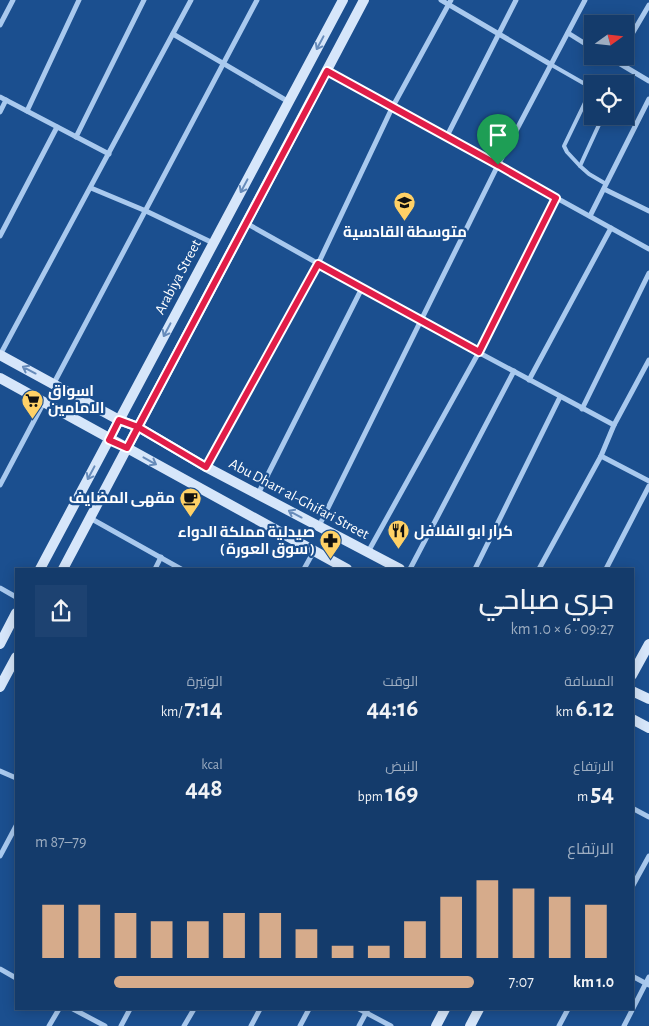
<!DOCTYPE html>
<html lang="ar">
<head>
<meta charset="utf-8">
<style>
  body { margin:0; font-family:"Alegreya Sans",Cairo,sans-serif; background:#1d4271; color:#f1f3f6; direction:rtl; height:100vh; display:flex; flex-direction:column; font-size:19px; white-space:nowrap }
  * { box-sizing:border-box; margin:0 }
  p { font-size:16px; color:#9dadc1 }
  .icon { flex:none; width:28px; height:28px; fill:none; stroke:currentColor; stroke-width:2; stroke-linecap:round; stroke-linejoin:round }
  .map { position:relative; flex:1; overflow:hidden; direction:ltr }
  .drawer { position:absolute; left:15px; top:568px; width:619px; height:442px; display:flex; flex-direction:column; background:#143b6b; border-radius:0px; box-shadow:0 2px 12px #0003,0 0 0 1px #33557e; direction:rtl }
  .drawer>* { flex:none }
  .needle { width:32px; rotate:75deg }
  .fabs { position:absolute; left:584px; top:15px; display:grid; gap:10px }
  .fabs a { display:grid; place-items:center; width:50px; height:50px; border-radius:0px; background:#143b6b; box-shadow:0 2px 12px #0003,0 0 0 1px #33557e; font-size:25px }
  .pin { position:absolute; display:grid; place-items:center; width:42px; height:42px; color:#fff; margin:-51px -21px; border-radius:50% 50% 50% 0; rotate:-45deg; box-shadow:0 0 5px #0007 }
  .pin .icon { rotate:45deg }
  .round { display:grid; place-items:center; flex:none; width:52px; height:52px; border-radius:0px; background:#1d4271 }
  .summary { display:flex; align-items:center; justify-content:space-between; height:85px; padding:0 20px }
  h1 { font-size:28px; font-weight:600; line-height:38px }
  .stats { display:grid; grid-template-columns:repeat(3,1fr); gap:8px; height:85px; padding:5px 20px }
  .stats div { display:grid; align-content:center }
  .stats b { font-size:25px; font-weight:600 }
  .stats small { font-size:14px; font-weight:400 }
  .stats p { font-size:14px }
  .chart { height:140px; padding:10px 20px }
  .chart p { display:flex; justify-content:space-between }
  .chart svg { width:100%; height:90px; margin-top:5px; stroke:#d6ab8b; stroke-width:6 }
  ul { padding:0 20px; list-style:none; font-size:16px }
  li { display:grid; grid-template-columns:80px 60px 1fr; align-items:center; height:38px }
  li i { height:12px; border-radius:6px; background:#d6ab8b }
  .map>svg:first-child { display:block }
</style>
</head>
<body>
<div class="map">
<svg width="649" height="1026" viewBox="0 0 649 1026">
  <rect width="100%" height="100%" fill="#1b4f8f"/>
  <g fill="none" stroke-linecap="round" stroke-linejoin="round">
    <g stroke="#a9c9ee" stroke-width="4">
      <path d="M550,64L592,88L564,146L567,152L580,166"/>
      <path d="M603,116L580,166L589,174L606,184"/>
    </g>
    <g stroke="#a9c9ee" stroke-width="5">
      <path d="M441,0L550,64"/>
      <path d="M0,25L13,0"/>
      <path d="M568,33L592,48"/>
      <path d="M173,34L289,102"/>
      <path d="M625,46L649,5"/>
      <path d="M607,56L649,81"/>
      <path d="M327,71L649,249"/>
      <path d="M0,97L109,154"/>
      <path d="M27,111L79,0"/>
      <path d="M0,112L6,100"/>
      <path d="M76,137L144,0"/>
      <path d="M446,138L516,0"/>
      <path d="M91,188L146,211L213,243"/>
      <path d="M604,189L649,211"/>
      <path d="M590,216L649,99"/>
      <path d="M246,223L420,321L614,425"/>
      <path d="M0,236L57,127"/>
      <path d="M0,355L191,0"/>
      <path d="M529,380L611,228"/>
      <path d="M54,383L257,0"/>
      <path d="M582,409L649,273"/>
      <path d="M601,456L649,481"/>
      <path d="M206,467L318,264L392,108L451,0"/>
      <path d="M0,485L44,402"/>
      <path d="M258,494L362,288"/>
      <path d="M90,518L181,569"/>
      <path d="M319,526L498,165L585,0"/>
      <path d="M368,552L479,352L556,198"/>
      <path d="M155,569L161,557"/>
      <path d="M304,569L314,551"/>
      <path d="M410,569L514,371"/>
      <path d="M475,569L560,397"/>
      <path d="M539,569L601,456L614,425L649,360"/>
      <path d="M606,569L649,486"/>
      <path d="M0,588L16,597"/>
      <path d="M0,771L16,778"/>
      <path d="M632,808L649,817"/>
      <path d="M0,856L16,826"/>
      <path d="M632,887L649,856"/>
      <path d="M0,969L16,978"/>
      <path d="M632,976L649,985"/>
      <path d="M73,1009L105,1026"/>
      <path d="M359,1009L391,1026"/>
      <path d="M49,1026L59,1009"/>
      <path d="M121,1026L130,1009"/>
      <path d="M184,1026L194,1009"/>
      <path d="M251,1026L260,1009"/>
      <path d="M300,1026L309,1009"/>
      <path d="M359,1026L368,1009"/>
      <path d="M559,1026L568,1009"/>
      <path d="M624,1026L649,977"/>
    </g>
    <g stroke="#d6e6fa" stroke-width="10">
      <path d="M0,355L119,420L138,427L206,467L400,569"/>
      <path d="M0,378L347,569"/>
      <path d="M40,569L343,0"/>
      <path d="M63,569L364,0"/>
      <path d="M0,644L16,613"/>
      <path d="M632,675L649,644"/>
      <path d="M0,687L16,657"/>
      <path d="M632,691L649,699"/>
      <path d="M632,719L649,728"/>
      <path d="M436,1026L445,1009"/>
      <path d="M470,1026L479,1009"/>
    </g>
  </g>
  <defs><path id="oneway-shaft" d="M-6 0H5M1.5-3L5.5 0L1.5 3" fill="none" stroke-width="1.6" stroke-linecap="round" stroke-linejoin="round" transform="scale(1.25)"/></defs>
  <g stroke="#668bba">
    <use href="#oneway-shaft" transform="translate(320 43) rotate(118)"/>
    <use href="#oneway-shaft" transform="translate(244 186) rotate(118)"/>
    <use href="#oneway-shaft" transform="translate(167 330) rotate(118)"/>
    <use href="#oneway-shaft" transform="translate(29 370) rotate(-152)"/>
    <use href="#oneway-shaft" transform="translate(150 461) rotate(29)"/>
    <use href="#oneway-shaft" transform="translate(91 473) rotate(118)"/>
    <use href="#oneway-shaft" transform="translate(295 514) rotate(-152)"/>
  </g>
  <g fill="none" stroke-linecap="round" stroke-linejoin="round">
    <defs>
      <path id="route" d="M498,165L327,71L138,427L119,420L109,440L127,448L138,427L206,467L318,264L479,352L556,198L498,165"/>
    </defs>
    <use href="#route" stroke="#fff" stroke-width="10"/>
    <use href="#route" stroke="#e11d48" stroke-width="6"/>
  </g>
  <defs>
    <symbol id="school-pin" viewBox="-11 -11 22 30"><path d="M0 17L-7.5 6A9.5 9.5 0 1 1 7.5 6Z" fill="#ffd166" stroke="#1b4f8f"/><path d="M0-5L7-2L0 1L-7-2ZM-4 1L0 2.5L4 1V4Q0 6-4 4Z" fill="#111"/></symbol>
    <symbol id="supermarket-pin" viewBox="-11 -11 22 30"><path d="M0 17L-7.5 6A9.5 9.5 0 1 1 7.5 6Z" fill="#ffd166" stroke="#1b4f8f"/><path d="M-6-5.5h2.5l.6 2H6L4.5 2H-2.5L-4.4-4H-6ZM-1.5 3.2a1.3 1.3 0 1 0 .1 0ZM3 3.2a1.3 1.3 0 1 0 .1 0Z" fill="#111"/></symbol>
    <symbol id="cafe-pin" viewBox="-11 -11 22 30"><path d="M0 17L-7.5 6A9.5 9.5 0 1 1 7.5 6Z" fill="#ffd166" stroke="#1b4f8f"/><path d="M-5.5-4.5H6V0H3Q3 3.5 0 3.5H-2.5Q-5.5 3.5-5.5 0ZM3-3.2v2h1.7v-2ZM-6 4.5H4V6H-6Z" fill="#111"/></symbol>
    <symbol id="restaurant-pin" viewBox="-11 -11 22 30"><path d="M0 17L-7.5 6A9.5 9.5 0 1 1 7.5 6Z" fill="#ffd166" stroke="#1b4f8f"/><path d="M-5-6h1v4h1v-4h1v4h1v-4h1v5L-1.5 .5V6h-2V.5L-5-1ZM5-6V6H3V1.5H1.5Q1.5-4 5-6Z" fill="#111"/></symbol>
    <symbol id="pharmacy-pin" viewBox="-11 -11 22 30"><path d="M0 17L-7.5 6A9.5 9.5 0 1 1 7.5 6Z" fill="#ffd166" stroke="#1b4f8f"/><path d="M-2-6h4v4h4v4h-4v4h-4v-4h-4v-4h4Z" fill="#111"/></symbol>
  </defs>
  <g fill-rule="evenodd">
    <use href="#school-pin" x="392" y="190" width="25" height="34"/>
    <use href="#supermarket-pin" x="20" y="388" width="25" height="34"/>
    <use href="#cafe-pin" x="178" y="486" width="25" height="34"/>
    <use href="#restaurant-pin" x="386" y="518" width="25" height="34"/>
    <use href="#pharmacy-pin" x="318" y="528" width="25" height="34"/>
  </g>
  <g text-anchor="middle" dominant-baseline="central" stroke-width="4.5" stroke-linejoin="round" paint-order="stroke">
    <g font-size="15" font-weight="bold" fill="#fff" stroke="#1b4f8f" text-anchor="start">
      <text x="405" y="232" text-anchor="middle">متوسطة القادسية</text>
      <text x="48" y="391">اسواق<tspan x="48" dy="17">الامامين</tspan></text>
      <text x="175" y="498" text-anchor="end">مقهى المضايف</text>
      <text x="414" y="531">كرار ابو الفلافل</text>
      <text x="315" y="532" text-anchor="end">صيدلية مملكة الدواء<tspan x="315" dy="17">( سوق العورة )</tspan></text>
    </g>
    <g font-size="15" fill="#fff" stroke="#1b4f8f">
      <text transform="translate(178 277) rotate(-62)">Arabiya Street</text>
      <text transform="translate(299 499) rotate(28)">Abu Dharr al-Ghifari Street</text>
    </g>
  </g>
</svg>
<div class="fabs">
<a><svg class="needle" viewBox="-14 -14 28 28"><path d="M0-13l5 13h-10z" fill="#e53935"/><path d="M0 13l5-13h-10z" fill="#9dadc1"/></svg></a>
<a><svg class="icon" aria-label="locate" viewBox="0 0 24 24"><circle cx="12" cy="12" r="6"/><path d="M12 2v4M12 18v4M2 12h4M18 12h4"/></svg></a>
</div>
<div class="pin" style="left:498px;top:165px;background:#1e9e55"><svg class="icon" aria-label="arrive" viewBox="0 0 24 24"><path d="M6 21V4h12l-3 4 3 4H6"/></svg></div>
<section class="drawer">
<div class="summary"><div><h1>جري صباحي</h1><p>09:27 · 6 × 1.0 km</p></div><a class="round"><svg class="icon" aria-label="share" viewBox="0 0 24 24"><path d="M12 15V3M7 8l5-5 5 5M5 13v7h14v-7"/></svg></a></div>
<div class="stats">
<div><p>المسافة</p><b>6.12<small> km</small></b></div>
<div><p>الوقت</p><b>44:16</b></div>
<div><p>الوتيرة</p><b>7:14<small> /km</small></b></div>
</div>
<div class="stats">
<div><p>الارتفاع</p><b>54<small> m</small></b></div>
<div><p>النبض</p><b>169<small> bpm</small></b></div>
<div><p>kcal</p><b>448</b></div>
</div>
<div class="chart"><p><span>الارتفاع</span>79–87 m</p>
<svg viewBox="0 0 160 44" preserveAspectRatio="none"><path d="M5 44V18M15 44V18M25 44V22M35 44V26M45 44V26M55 44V22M65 44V22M75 44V30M85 44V38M95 44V38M105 44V26M115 44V14M125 44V6M135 44V10M145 44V14M155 44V18"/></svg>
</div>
<ul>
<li><b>1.0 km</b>7:07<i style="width:82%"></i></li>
</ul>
</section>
</div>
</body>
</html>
